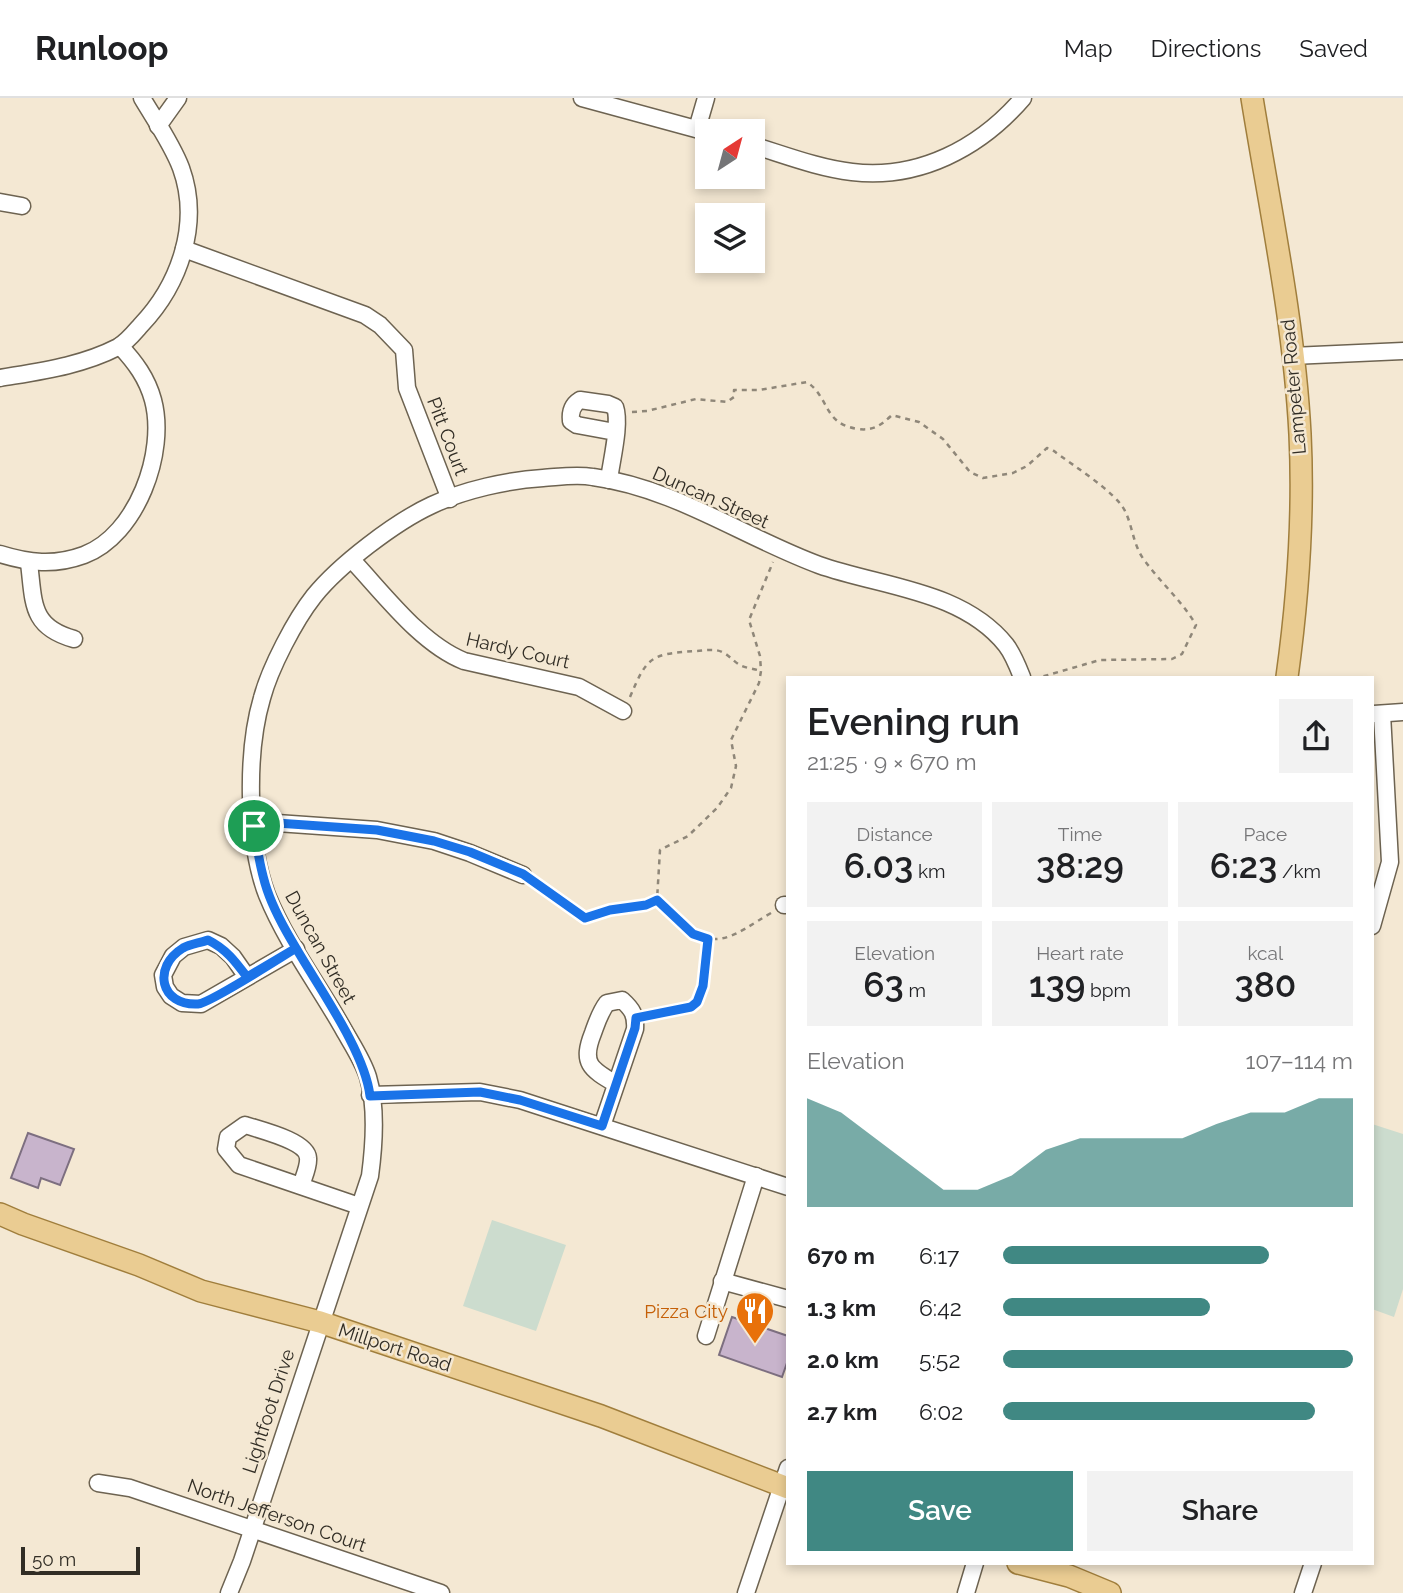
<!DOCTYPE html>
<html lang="en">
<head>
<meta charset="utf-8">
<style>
  body { margin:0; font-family:Raleway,sans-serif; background:#f2f2f2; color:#202124; height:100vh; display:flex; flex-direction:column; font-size:26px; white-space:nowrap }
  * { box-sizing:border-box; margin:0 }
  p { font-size:23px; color:#757577 }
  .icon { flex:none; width:38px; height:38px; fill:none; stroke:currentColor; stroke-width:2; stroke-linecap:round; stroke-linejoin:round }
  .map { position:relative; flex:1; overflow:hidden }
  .sheet { position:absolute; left:786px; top:578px; width:588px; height:889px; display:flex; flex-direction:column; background:#fff; border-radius:0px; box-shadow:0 4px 10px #0003 }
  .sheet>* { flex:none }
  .needle { width:46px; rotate:36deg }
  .tools { position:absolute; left:695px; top:21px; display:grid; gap:14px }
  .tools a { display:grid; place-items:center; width:70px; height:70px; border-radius:0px; background:#fff; box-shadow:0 4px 10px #0003; font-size:35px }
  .scale { position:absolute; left:21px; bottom:18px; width:119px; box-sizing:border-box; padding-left:7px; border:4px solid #312d25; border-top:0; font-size:19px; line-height:24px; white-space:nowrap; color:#312d25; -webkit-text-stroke:5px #f4e8d3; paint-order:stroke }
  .pin { position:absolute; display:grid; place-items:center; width:60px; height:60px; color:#fff; margin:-30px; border:4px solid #fff; border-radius:50%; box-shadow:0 2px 7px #0007 }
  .round { display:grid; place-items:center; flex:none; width:74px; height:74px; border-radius:0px; background:#f2f2f2 }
  .headline { display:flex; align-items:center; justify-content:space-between; height:119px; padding:0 21px }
  h1 { font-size:38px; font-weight:600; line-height:52px }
  .stats { display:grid; grid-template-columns:repeat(3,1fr); gap:10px; height:119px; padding:7px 21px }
  .stats div { display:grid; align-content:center; border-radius:0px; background:#f2f2f2; text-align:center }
  .stats b { font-size:35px; font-weight:600 }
  .stats small { font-size:19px; font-weight:400 }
  .stats p { font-size:19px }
  .chart { height:196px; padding:14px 21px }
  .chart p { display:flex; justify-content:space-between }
  .chart svg { width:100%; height:126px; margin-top:7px; fill:#408883; opacity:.7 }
  .action { display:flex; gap:14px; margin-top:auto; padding:14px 21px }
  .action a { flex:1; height:80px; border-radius:0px; background:#408883; color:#fff; font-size:28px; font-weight:600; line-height:80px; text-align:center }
  .action a+a { background:#f2f2f2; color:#202124 }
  ul { padding:0 21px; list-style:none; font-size:23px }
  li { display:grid; grid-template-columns:112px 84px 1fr; align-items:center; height:52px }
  li i { height:18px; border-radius:9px; background:#408883 }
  header { display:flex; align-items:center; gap:42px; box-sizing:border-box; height:98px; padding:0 35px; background:#fff; border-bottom:2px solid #e0e0e0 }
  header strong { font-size:33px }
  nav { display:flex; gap:38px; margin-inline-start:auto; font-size:24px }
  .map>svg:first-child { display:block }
</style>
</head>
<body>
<header>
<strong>Runloop</strong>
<nav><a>Map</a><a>Directions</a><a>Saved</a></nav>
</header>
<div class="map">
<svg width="1403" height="1495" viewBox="0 0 1403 1495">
  <rect width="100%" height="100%" fill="#f4e8d3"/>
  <g fill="#ccdcce">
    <path d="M1372,1026L1403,1036V1191L1394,1219L1372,1211Z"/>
    <path d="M492,1122L566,1147L536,1233L463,1208Z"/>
  </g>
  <g fill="#c8b4cc" stroke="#7d6f80" stroke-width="2">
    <path d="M28,1035L74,1051L60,1087L41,1080L38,1090L11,1080Z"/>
    <path d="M732,1219L788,1238V1262L782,1279L719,1257Z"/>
  </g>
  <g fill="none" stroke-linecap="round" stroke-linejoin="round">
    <defs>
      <g id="minor">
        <path d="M582,0L707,34"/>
        <path d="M158,28L178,0"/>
        <path d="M697,31L706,0"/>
        <path d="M752,47C785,57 818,70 852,74C919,82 980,50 1023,0"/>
        <path d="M0,104L22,108"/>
        <path d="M184,151L365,217L380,227L404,252L407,290L450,401"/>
        <path d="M1292,258L1403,253"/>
        <path d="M0,280C41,273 81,268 118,249C127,244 134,235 141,227C180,186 201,125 181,70C172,46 155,22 142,0"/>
        <path d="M609,382C611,364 621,326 615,309L608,306L580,302C572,307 570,314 571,323L577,327L615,334"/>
        <path d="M0,456C29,465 54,468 84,457C137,437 167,354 153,302C147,280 135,264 120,248"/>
        <path d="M352,462C384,496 421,546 464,563L579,589L623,613"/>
        <path d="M29,465C34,504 30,529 74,541"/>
        <path d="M1374,616L1403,614"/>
        <path d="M254,728L277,725L377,732L434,743L470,755L523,777"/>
        <path d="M784,807H788"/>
        <path d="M1372,828L1390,764L1382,616"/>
        <path d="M247,879L233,859L221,848L208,842L184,849L173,858L163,877L165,889L171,898L182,905L201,906L296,851"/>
        <path d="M370,997L480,994L520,1002L788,1089"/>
        <path d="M602,1028L635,931C636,917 632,911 622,902L607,905C600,914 597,924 593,935C581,965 590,971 616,986"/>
        <path d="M301,1088C303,1080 309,1069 308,1060C307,1043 260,1032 245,1027L228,1039L226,1051L239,1067L359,1108"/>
        <path d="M722,1183L788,1201"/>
        <path d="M706,1238L756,1078"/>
        <path d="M98,1385L130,1390L441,1495"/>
        <path d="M229,1495L242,1463L370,1078C374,1048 377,1009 368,979C363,963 353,948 345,934C320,889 287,846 267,797C247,745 246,654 262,600C270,570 295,522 314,498C339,467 395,424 432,407C464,392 508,382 543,380C559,379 576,376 593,379C675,390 743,439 819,467C881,489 962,492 1006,547C1013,556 1018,569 1022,579"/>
        <path d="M746,1495L788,1370"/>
        <path d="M966,1495L975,1465"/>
        <path d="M1303,1495L1313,1465"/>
      </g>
      <g id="major">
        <path d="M1252,0C1270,111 1294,223 1300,336C1304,417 1298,499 1287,579"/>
        <path d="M0,1116L23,1126L139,1167L201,1193L320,1224L601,1318L788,1390"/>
        <path d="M1018,1465L1069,1478L1110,1495"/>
      </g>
    </defs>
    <use href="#minor" stroke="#6d6351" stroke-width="19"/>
    <use href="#major" stroke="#a07e3c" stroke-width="24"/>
    <g stroke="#8f8779" stroke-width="2.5" stroke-dasharray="5 5" stroke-linecap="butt">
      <path d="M632,314L647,313L696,301L727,304L734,299V292H759L807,284C830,300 823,326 858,331C874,333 881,327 892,317L919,324L943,341L970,374L983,380L1013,375L1027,368L1047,350L1054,353C1072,367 1116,394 1125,413C1133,429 1133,448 1145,463C1161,485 1182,503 1196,527L1182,556L1172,561L1100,562L1041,579"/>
      <path d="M630,599C647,559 650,556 695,553C704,553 714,550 722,554C729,557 733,563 740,567C745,570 755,571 761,573"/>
      <path d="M534,785L585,820L610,812L646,807L657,802"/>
      <path d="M771,815C733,837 716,857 677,822C670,816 662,810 657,802L660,752L688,738L717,710L731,690L736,668L731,642L759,585L761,573L760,558L749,522L773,464"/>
      <path d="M649,917L691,909C709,895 705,861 708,841"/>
    </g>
    <use href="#minor" stroke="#fff" stroke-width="16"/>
    <use href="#major" stroke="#eacc92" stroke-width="21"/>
  </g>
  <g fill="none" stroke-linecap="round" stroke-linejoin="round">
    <defs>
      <path id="route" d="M254,728C261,782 268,804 296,850C280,860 210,905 198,906C160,908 152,869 183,850C190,846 200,845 208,842C226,851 235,863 247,879L296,850C319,890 365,954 370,998L480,994L520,1002L602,1028L635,930L636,920L691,909L697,904L703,888L708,841L693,836L657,802L646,807L610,812L585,820L523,776L470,754L434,743L377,732L277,725L254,728"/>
    </defs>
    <use href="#route" stroke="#fff" stroke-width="14"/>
    <use href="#route" stroke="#1a73e8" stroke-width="9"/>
  </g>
  <defs>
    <symbol id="restaurant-pin" viewBox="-11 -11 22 30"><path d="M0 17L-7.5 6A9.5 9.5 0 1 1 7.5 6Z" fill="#e8710a" stroke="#f4e8d3"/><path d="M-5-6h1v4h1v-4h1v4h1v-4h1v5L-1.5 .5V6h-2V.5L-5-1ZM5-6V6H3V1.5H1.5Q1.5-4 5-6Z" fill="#fff"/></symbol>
  </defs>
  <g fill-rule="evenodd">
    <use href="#restaurant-pin" x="733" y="1191" width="44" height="60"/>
  </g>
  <g text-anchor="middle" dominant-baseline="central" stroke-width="5" stroke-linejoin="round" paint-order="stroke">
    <g font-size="19" fill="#312d25" stroke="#f4e8d3">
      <text transform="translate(1293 289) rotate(-95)">Lampeter Road</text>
      <text transform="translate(448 338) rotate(69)">Pitt Court</text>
      <text transform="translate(711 399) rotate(24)">Duncan Street</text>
      <text transform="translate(518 552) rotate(13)">Hardy Court</text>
      <text transform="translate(321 849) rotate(61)">Duncan Street</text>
      <text transform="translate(395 1249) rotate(18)">Millport Road</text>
      <text transform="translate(268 1313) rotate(-72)">Lightfoot Drive</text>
      <text transform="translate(277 1417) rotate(19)">North Jefferson Court</text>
    </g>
    <g font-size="19" fill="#c56008" stroke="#f4e8d3" text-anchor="end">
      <text x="728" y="1213">Pizza City</text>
    </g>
  </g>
</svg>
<div class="tools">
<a><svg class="needle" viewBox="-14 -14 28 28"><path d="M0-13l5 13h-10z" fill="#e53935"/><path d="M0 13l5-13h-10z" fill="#757577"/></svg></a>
<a><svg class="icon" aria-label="layers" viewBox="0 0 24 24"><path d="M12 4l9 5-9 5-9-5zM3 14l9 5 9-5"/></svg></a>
</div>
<div class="scale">50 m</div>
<div class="pin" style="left:254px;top:728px;background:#1e9e55"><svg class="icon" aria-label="arrive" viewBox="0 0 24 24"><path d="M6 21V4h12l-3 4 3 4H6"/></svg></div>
<section class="sheet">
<div class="headline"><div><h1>Evening run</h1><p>21:25 · 9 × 670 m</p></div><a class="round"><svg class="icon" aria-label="share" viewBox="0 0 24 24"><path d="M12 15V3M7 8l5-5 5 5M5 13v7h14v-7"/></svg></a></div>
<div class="stats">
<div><p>Distance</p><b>6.03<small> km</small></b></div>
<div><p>Time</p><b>38:29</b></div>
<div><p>Pace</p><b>6:23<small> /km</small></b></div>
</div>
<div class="stats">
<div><p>Elevation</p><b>63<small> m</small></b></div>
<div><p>Heart rate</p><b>139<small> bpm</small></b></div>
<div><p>kcal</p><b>380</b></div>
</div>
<div class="chart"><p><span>Elevation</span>107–114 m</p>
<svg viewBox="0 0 160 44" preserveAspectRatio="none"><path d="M0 44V6L10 11L20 20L30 29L40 38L50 38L60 33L70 24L80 20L90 20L100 20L110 20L120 15L130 11L140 11L150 6L160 6V44z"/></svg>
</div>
<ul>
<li><b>670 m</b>6:17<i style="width:76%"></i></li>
<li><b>1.3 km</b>6:42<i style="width:59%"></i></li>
<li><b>2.0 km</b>5:52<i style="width:100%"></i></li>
<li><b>2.7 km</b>6:02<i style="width:89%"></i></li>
</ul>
<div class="action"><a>Save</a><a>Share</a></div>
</section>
</div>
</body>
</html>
